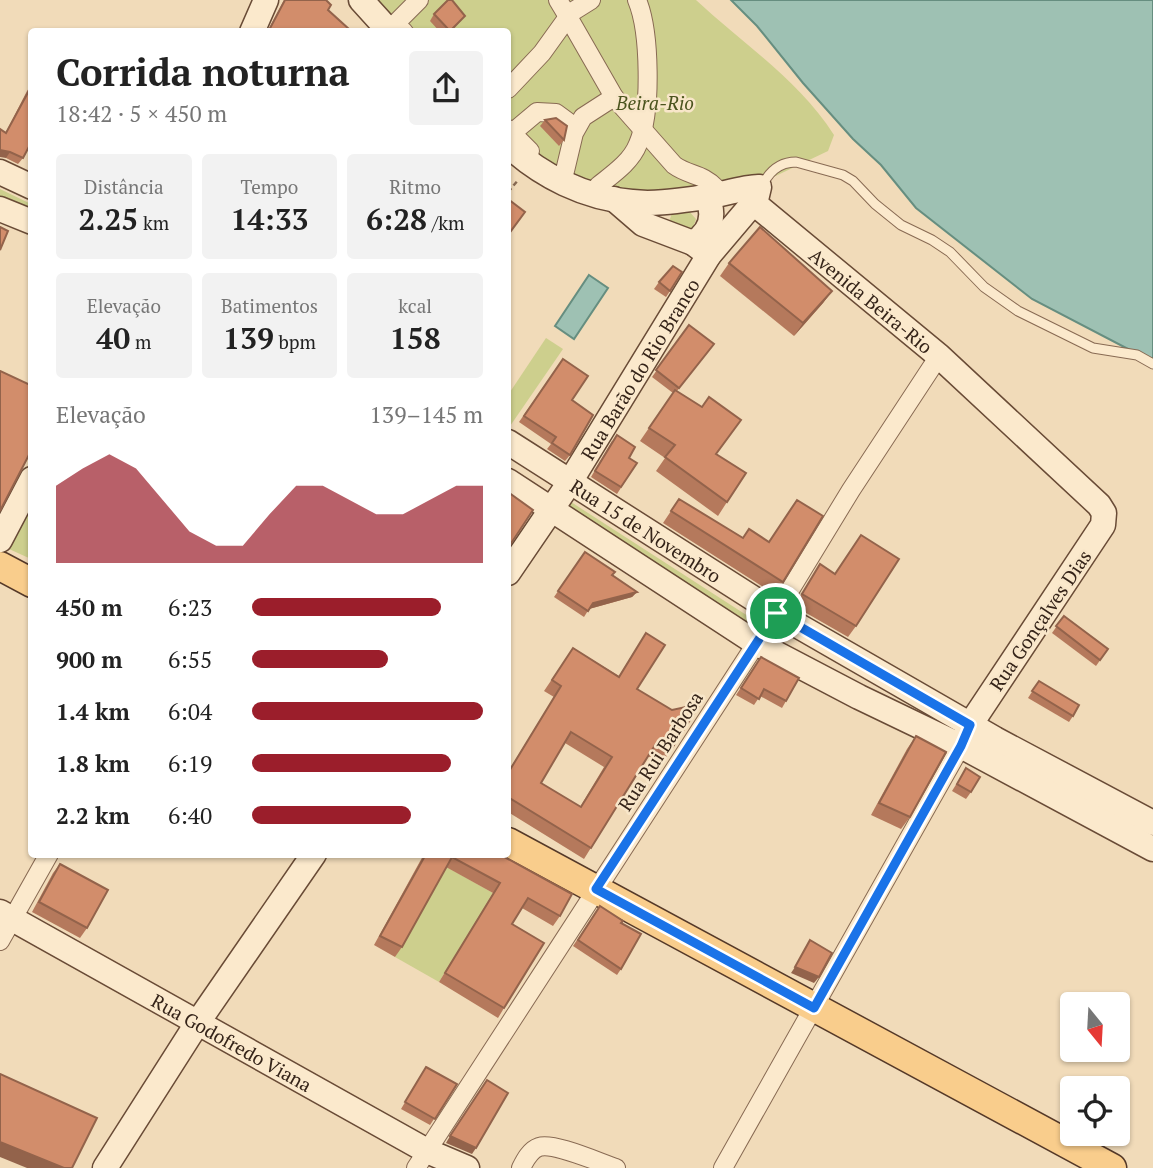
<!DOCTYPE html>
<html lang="pt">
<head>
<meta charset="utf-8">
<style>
  body { margin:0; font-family:"PT Serif",serif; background:#f2f2f2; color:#222; height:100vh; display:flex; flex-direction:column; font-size:26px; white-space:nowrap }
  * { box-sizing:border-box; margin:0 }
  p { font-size:23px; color:#767676 }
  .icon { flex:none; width:38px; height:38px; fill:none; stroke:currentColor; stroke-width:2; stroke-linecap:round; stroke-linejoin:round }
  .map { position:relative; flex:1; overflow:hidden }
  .panel { position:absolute; left:28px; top:28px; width:483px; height:830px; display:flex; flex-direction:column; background:#fff; border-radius:7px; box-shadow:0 2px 5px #0004 }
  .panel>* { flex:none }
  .needle { width:46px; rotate:162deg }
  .controls { position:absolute; left:1060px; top:992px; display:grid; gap:14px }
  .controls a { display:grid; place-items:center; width:70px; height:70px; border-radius:7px; background:#fff; box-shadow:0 2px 5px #0004; font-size:35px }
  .pin { position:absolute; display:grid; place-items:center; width:60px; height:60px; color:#fff; margin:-30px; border:4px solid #fff; border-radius:50%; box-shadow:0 2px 7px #0007 }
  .round { display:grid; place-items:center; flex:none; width:74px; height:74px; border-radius:7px; background:#f2f2f2 }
  .head { display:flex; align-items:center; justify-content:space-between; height:119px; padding:0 28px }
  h1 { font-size:38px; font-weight:600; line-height:52px }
  .figures { display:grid; grid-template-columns:repeat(3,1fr); gap:10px; height:119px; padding:7px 28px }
  .figures div { display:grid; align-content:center; border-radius:7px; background:#f2f2f2; text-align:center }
  .figures b { font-size:30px; font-weight:600 }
  .figures small { font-size:19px; font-weight:400 }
  .figures p { font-size:19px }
  .chart { height:196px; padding:14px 28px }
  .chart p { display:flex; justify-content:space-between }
  .chart svg { width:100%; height:126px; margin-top:7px; fill:#9b1e2b; opacity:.7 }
  ul { padding:0 28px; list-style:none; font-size:23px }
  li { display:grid; grid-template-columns:112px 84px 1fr; align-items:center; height:52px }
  li i { height:18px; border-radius:9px; background:#9b1e2b }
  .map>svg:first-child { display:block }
</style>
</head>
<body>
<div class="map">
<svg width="1153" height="1168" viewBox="0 0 1153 1168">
  <rect width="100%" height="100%" fill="#f1dbb9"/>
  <g fill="#cdcf8d">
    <path d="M371,0H696C743,44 799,80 834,135L828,151L763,182L662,208L564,175L508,129V32L404,31Z"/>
    <path d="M0,189L31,204V219L0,206Z"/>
    <path d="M688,210L696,219L692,231L669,222L672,213Z"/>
    <path d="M546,338L563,349L508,429V395Z"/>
    <path d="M571,502L751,618L746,629L567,507Z"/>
    <path d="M31,507V559L9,549Z"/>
    <path d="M445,866L493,893L439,982L395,957Z"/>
  </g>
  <g fill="#9ec1b3" stroke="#668e80" stroke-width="2">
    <path d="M731,0H1153V362L1032,299L916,208L881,165L853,139L803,83L757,26Z"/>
    <path d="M589,275L608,288L574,339L555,326Z"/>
  </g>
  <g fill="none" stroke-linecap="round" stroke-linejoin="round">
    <defs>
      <path id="lane" d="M761,188C768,173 778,162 796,162L843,175L853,181L875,204L901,225L932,240L950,252L984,287L1018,311L1093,348L1137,355L1153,364"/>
      <g id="street">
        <path d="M591,0L567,15L614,97L674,165C689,176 702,173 716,188"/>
        <path d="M404,32L395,24L419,0"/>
        <path d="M508,89L542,53L565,21L567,15L558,0"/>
        <path d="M508,129L530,151"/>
        <path d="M512,133L537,112L556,113L571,124"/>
        <path d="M564,175L574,133L583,117L614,97"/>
        <path d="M598,186C613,174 631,162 638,144C652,112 650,31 637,0"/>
        <path d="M0,941L49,854"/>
        <path d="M416,1168L776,613L851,490L939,356"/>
        <path d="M521,1168C525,1160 530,1150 539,1147C554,1142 600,1163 616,1168"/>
        <path d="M723,1168L961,746"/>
      </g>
      <g id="secondary">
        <path d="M361,0L390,32"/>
        <path d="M252,32L266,0"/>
        <path id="s1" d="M508,145C541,176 585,198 632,202C655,205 683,200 707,197C720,195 748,186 759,187L755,204L939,356L1099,505L1104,513L1103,525L970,725L961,746"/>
        <path d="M0,172L32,187"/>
        <path d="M614,199L643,224L693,243L709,255"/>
        <path d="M0,209L32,222"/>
        <path d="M693,243C710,233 716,216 707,197"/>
        <path id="s2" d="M508,442L776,613L995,739L1153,823"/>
        <path d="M508,481L756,643L859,697L961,746L1153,849"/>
        <path d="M0,540L32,479"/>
        <path id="s3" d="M508,573L570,482L709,255L754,202"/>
        <path id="s4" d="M0,912L427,1151L467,1168"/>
        <path d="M105,1168L198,1022L314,854"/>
      </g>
      <g id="primary">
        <path d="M0,566L32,583"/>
        <path d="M508,842L1112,1168"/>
      </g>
    </defs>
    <use href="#lane" stroke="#886a53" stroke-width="11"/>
    <use href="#street" stroke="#886a53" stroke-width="20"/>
    <use href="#secondary" stroke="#694b36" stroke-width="27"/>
    <use href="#primary" stroke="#553928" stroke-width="31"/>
    <path stroke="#886a53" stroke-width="2.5" stroke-dasharray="5 3.5" stroke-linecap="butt" d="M508,192L519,179"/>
    <use href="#lane" stroke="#fbe9cc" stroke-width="9"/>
    <use href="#street" stroke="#fbe9cc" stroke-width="18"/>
    <use href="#secondary" stroke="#fbe9cc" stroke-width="24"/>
    <use href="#primary" stroke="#f9cd8c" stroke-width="28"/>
  </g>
  <g fill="#b5795c" fill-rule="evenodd">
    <path d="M284,0H326L328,10L350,32H267Z"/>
    <path d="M434,14L465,16L451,32H440L430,21Z"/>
    <path d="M31,85L23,158L18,164L6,158V132L27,91Z"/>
    <path d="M545,120L564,140L559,146L540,126Z"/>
    <path d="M729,263L832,291L823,303L794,336L720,276Z"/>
    <path d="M659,282L670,291L666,297L654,289Z"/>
    <path d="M689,325L714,344L677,391L717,454L727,502L718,516L656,471L665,458L640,441L673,393L652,377Z"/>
    <path d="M563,359L572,400L570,455L565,461L547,449L551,444L519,422Z"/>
    <path d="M612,441L629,458L637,463L617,494L591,477Z"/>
    <path d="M679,499L743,538L769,542L797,500L783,582L774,594L663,523Z"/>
    <path d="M585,552L612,575L637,592L632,597L589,609L584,617L554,597Z"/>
    <path d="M820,564L856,626L848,637L794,606Z"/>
    <path d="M1064,616L1108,649L1096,666L1052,633Z"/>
    <path d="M646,633L637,689L669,753L661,764L648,756L584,859L508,812V772L554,697L544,691L573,648L619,676ZM565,743L604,767L580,807L541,783Z"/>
    <path d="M761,657L786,701L782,708L760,696L754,705L736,695Z"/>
    <path d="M1039,681L1073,716L1069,722L1028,698Z"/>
    <path d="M916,736L910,817L901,829L871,815L907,749Z"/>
    <path d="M962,775L971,792L966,799L952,791Z"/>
    <path d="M424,854H499L560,916L553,926L522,908L512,924L504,1008L498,1018L439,982L493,893L446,867L402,947L395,957L374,945Z"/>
    <path d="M60,864L87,928L80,938L32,912L53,873Z"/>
    <path d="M600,906L621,923V969L617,975L573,946Z"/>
    <path d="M426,1067L457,1084L430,1125L401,1109Z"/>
  </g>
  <g fill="#93634b">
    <path d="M0,150L10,152L6,158L0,157Z"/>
    <path d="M832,291L823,303L794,336L803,323Z"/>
    <path d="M637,592L632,597L589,609L593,603Z"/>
    <path d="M795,967L819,977L814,983L791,973Z"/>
    <path d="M450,1136L476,1148L472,1154L446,1143Z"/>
    <path d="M0,1142L64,1168H27L0,1157Z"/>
  </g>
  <g fill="#d28d6b" stroke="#93634b" stroke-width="2" fill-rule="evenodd">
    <path d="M285,0H326L331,5L328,10L350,30V32H268Z"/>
    <path d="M448,0H452L465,16L450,31L434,14Z"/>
    <path d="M32,85V141L23,158L10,152L0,150V129L6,133Z"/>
    <path d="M556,118L567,126L564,140L545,120Z"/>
    <path d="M508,199L525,212L508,235Z"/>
    <path d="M0,227L8,231L0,250Z"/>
    <path d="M760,227L832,291L803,323L729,263Z"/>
    <path d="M673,266L682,272L670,291L659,282Z"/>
    <path d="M689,325L714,344L679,388L656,370Z"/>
    <path d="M563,359L588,376L572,400L593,415L570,455L552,443L556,437L524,416Z"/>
    <path d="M0,371L30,385L32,381V449L0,511Z"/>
    <path d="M675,390L702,407L709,397L741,420L716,454L746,473L727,502L665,457L675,445L649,428Z"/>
    <path d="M617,435L635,447L629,458L637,463L621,487L595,471Z"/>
    <path d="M508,492L533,510L508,548Z"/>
    <path d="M679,499L743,538L749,529L769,542L797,500L823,516L783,582L671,511Z"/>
    <path d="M861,535L899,559L856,626L802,594L820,564L835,574Z"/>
    <path d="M585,552L615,572L612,575L637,592L593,603L588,611L558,591Z"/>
    <path d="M1064,616L1108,649L1100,660L1056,626Z"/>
    <path d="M646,633L665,645L637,689L672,710L700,704L669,753L655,745L591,848L508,797V773L561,686L552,680L573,648L619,677ZM571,732L612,757L581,807L541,783Z"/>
    <path d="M761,657L799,678L786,701L764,689L759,699L741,688Z"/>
    <path d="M1039,681L1079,705L1073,716L1032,691Z"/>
    <path d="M916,736L946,752L910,817L879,803Z"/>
    <path d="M966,768L980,777L971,792L957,784Z"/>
    <path d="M426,854H499L572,894L560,916L528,898L512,924L544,943L504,1008L445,973L500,883L452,857L402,947L380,936Z"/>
    <path d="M60,864L108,890L87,928L39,902Z"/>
    <path d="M600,906L623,921L621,923L641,934L621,969L578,940Z"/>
    <path d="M810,940L832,953L819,977L795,967Z"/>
    <path d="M426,1067L457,1084L435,1119L405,1102Z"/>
    <path d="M0,1074L97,1118L72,1168H64L0,1142Z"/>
    <path d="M487,1080L508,1093L476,1148L450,1136Z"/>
  </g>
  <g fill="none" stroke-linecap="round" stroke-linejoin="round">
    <defs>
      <path id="route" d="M776,613L970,725L961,746L814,1008L596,889Z"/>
    </defs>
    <use href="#route" stroke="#fff" stroke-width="14"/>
    <use href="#route" stroke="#1a73e8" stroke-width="9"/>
  </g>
  <g text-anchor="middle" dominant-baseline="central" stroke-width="5" stroke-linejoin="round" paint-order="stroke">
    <g font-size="19" font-style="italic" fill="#4b541e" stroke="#f8e6c9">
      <text x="655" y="102">Beira-Rio</text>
    </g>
    <g font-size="19" fill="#352419" stroke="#f8e6c9">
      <text stroke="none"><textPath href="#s1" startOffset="436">Avenida Beira-Rio</textPath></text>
      <text stroke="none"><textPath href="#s3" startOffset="243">Rua Barão do Rio Branco</textPath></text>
      <text stroke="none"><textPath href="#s2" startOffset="164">Rua 15 de Novembro</textPath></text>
      <text transform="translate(1040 620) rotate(-56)">Rua Gonçalves Dias</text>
      <text transform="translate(660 751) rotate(-57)">Rua Rui Barbosa</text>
      <text stroke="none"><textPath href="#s4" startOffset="266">Rua Godofredo Viana</textPath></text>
    </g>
  </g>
</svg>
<div class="controls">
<a><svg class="needle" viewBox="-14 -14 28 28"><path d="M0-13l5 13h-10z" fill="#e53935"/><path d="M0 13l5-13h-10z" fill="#767676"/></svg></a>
<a><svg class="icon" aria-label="locate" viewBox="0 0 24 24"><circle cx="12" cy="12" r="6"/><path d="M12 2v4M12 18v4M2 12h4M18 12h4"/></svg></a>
</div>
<div class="pin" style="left:776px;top:613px;background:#1e9e55"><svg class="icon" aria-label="arrive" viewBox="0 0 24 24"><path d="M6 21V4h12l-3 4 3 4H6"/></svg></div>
<section class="panel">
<div class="head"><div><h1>Corrida noturna</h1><p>18:42 · 5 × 450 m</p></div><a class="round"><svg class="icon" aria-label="share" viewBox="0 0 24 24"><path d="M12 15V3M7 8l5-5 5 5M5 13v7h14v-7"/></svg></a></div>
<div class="figures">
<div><p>Distância</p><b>2.25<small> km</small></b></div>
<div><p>Tempo</p><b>14:33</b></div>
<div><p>Ritmo</p><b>6:28<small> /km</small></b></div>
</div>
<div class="figures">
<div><p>Elevação</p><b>40<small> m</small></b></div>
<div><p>Batimentos</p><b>139<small> bpm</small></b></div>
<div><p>kcal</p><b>158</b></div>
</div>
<div class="chart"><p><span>Elevação</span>139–145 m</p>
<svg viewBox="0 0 160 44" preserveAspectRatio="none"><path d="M0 44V17L10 11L20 6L30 11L40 22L50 33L60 38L70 38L80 27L90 17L100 17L110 22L120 27L130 27L140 22L150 17L160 17V44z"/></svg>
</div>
<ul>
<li><b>450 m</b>6:23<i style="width:82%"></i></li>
<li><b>900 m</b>6:55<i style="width:59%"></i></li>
<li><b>1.4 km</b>6:04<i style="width:100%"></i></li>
<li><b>1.8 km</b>6:19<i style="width:86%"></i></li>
<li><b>2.2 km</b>6:40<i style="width:69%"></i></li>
</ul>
</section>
</div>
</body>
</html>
